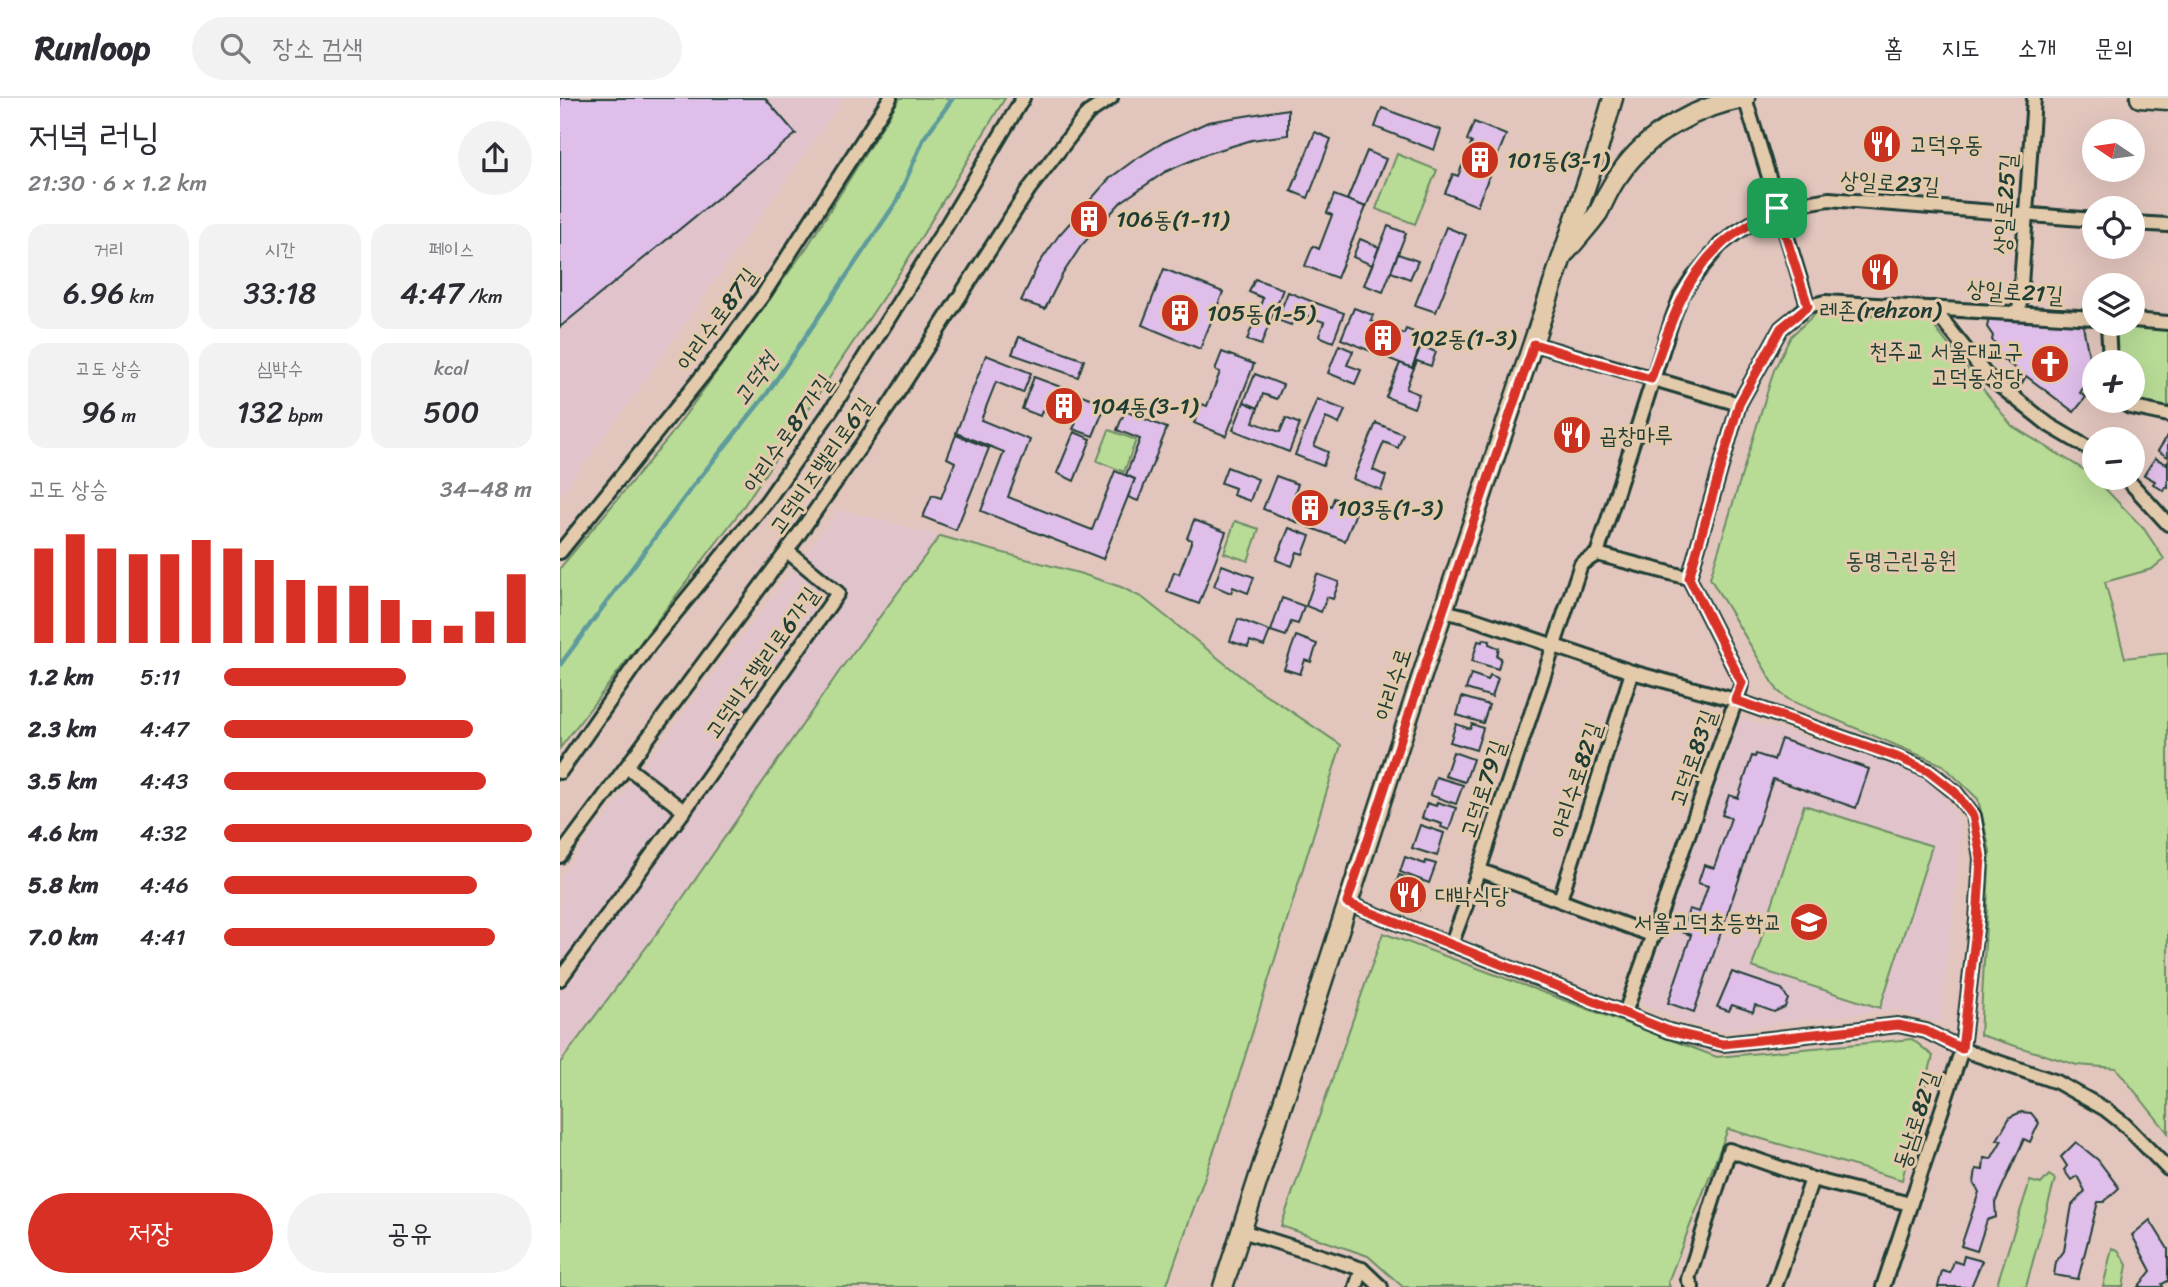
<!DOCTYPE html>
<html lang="ko">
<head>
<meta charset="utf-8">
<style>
  body { margin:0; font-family:Sriracha,"Poor Story",sans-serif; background:#f2f2f3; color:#2b2b33; height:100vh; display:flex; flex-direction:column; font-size:26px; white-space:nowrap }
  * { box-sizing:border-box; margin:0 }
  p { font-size:23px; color:#7c7c81 }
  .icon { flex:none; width:38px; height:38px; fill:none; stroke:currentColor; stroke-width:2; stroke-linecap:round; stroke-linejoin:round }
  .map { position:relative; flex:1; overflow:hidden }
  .drawer { display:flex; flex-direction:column; background:#fff; width:560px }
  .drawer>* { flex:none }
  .needle { width:46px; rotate:283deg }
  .tools { position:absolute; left:1522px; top:21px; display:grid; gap:14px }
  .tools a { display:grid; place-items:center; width:63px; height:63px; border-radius:50%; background:#fff; box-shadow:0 7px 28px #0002; font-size:35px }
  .pin { position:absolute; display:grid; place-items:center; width:60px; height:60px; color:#fff; margin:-30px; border-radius:14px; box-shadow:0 4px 10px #0006 }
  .round { display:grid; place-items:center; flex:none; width:74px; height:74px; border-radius:37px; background:#f2f2f3 }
  .overview { display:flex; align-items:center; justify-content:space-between; height:119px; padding:0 28px }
  h1 { font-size:38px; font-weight:600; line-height:52px }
  .figures { display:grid; grid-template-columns:repeat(3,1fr); gap:10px; height:119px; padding:7px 28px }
  .figures div { display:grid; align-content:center; border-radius:18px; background:#f2f2f3; text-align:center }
  .figures b { font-size:30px; font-weight:600 }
  .figures small { font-size:19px; font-weight:400 }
  .figures p { font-size:19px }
  .chart { height:196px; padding:14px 28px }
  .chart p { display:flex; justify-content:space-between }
  .chart svg { width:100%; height:126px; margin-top:7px; stroke:#d93025; stroke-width:6 }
  .action { display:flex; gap:14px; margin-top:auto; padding:14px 28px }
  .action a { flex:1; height:80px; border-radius:42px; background:#d93025; color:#fff; font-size:28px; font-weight:600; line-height:80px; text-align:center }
  .action a+a { background:#f2f2f3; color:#2b2b33 }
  ul { padding:0 28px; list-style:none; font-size:23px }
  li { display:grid; grid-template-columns:112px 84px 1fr; align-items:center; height:52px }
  li i { height:18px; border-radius:9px; background:#d93025 }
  header { display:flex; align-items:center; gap:42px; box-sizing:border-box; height:98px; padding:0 35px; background:#fff; border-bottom:2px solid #e1e1e2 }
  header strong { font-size:33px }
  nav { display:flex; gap:38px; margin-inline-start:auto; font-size:24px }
  .search { width:490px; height:63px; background:#f2f2f3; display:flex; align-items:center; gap:18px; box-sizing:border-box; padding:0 24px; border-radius:38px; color:#7c7c81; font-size:26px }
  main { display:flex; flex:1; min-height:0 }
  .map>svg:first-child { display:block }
</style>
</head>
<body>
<header>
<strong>Runloop</strong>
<div class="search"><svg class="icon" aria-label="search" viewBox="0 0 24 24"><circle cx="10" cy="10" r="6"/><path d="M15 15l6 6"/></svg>장소 검색</div>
<nav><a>홈</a><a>지도</a><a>소개</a><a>문의</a></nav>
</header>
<main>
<section class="drawer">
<div class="overview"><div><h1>저녁 러닝</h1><p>21:30 · 6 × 1.2 km</p></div><a class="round"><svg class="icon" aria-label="share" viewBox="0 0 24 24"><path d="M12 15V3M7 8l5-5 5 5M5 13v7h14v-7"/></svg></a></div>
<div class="figures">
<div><p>거리</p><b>6.96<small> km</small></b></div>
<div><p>시간</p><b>33:18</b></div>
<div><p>페이스</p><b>4:47<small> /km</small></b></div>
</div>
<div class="figures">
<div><p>고도 상승</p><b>96<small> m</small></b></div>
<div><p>심박수</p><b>132<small> bpm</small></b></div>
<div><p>kcal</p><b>500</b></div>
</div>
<div class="chart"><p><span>고도 상승</span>34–48 m</p>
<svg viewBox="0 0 160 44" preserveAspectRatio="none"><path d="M5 44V11M15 44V6M25 44V11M35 44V13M45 44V13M55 44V8M65 44V11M75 44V15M85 44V22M95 44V24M105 44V24M115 44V29M125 44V36M135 44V38M145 44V33M155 44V20"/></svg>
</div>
<ul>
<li><b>1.2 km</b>5:11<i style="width:59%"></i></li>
<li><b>2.3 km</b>4:47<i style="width:81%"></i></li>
<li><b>3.5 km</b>4:43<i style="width:85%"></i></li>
<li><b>4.6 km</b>4:32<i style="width:100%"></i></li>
<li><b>5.8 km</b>4:46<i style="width:82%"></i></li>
<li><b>7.0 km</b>4:41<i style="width:88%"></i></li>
</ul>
<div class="action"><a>저장</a><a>공유</a></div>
</section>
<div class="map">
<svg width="1608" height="1189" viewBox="0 0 1608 1189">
  <rect width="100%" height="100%" fill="#e2c6be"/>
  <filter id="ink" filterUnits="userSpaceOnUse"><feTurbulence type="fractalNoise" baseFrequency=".0143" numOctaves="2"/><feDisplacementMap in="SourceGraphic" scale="14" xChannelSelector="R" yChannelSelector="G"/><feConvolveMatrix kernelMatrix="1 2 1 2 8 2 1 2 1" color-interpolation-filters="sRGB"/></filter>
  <g filter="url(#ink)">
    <g fill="#e1c4cb">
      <path d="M0,0H284L56,323L0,397Z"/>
      <path d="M279,411L380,438L283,568L117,808L0,965V779Z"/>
      <path d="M1177,619L1348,671L1368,683L1386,701L1397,719L1400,730V744L1381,925L1334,911L1164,932L1123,924L1080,904Z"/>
    </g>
    <g fill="#b8dc96" stroke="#6c8c65" stroke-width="2">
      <path d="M340,0H445L342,171L179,415L0,650V470L110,338L247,149Z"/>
      <path d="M837,56L877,72L855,126L816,111Z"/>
      <path d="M1269,214L1368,221L1452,328L1531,376L1584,431L1604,461L1592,471L1545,484L1565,560L1608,555V1035L1556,970L1517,967L1420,937L1430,753L1418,701L1383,667L1229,602L1218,593L1150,480L1214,272L1231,238L1255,216Z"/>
      <path d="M1550,226L1608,227V315L1564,303H1573V264H1552Z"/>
      <path d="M549,332L576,342L564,374L537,363Z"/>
      <path d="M675,423L699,431L688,463L664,455Z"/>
      <path d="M380,438L522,476L561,489L583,500L693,588L781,647L670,1007L606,1189H0V965L117,808L283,568Z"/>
      <path d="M1244,707L1372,748L1320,910L1192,869Z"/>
      <path d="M823,835L1157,959L1352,941L1373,958L1342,1082L1168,1031L1108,1184L1110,1189H843L808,1158L721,1128Z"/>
      <path d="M1489,1077L1495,1081L1466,1189H1436L1470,1083L1481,1086Z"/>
      <path d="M1552,1150L1558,1152L1567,1167L1563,1189H1543Z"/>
    </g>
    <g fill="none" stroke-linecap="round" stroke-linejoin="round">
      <path stroke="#5e9b9c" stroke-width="4.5" d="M0,567L133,388L206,297L337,103L364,40L393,0"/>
    </g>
    <g fill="#dfbeea" stroke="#1f3d34" stroke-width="2">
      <path d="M0,0H205L236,36L0,229Z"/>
      <path d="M822,10L881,32L874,52L815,29Z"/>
      <path d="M728,11V37L692,42L649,55L605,74L561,104L521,148L502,177L485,211L461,203L478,167L499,137L550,80L573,63L604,44L648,24Z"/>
      <path d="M914,24L946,37L917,108L885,95L893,76L898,78L910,48L912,45L907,42Z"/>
      <path d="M755,34L771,41L748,100L731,93Z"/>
      <path d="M807,53L826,61L806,109L787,102Z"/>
      <path d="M774,97L806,109L777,180L745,168L753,148L759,151L772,117L767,115Z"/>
      <path d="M828,128L846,135L823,194L804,187Z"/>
      <path d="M886,129L906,137L876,214L855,207Z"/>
      <path d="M800,141L819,149L812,167L793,159Z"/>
      <path d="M838,156L858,163L850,181L831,174Z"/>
      <path d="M604,171L663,194L640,251L582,227Z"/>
      <path d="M695,181L723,191L701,247L687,242L703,200L689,194Z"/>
      <path d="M728,194L756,205L750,219L737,213L731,227L717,222Z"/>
      <path d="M756,205L784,215L773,244L759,238L764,224L750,219Z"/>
      <path d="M794,210L813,217L811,223L844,236L846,231L864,238L852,270L781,241Z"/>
      <path d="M1475,219L1482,224L1522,222L1532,275L1520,295L1526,299L1514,314L1466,278L1462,285L1451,278L1456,271L1437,257L1439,250L1432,242L1433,238L1427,229L1429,220Z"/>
      <path d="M459,239L524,262L518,279L452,256Z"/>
      <path d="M779,247L793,253L787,267L801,272L795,286L768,275Z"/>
      <path d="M861,248L876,254L871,268L857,263L851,277L846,291L859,296L854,310L826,299L840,265L852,270Z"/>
      <path d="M662,254L694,266L666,338L634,325L642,306L647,308L660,274L655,272Z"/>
      <path d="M426,257L471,275L463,295L436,284L421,322L470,342L448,399L532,432L555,373L575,381L543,461L421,413L444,354L396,335Z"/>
      <path d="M695,276L723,287L717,301L703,296L698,310L684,304Z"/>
      <path d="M474,279L546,306L533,338L513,331L516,325L482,313L480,318L462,311Z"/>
      <path d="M757,301L785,312L779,326L766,320L754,348L768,354L763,368L735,357Z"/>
      <path d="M684,304L698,310L693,324L720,334L726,320L740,326L729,354L673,332Z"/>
      <path d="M565,313L607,330L578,403L568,399L575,381L566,377L580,341L557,332Z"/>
      <path d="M816,325L843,336L838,350L824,344L818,358L813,372L826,378L821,392L793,381Z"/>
      <path d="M514,334L531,341L514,383L497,375Z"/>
      <path d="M396,337L429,350L396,432L363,419L372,397L381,400L395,364L387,360Z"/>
      <path d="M1608,337V359L1598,353Z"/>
      <path d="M1595,360L1606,366L1608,363V390L1606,389L1604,393L1593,386L1595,383L1584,377Z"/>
      <path d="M667,369L698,381L690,403L673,397L675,390L661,385Z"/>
      <path d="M716,378L738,386L735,395L771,409L774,400L798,409L785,443L703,411Z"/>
      <path d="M634,422L666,434L639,506L607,494L614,474L619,476L632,442L627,440Z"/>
      <path d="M729,430L750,438L743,456L737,454L732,468L716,462Z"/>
      <path d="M662,467L694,479L688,495L673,489L671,495L654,488Z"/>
      <path d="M757,476L779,484L773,501L767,499L761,514L746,508Z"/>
      <path d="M722,500L744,508L738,526L731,524L726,538L711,533Z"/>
      <path d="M678,521L710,533L704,548L690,543L688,549L670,543Z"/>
      <path d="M736,538L757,546L751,564L745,562L740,576L724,571Z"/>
      <path d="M923,541L930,543L929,546L939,550L937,558L941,560L938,571L912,563L918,543L922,544Z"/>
      <path d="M911,576L928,582L930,577L938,580L932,599L906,591Z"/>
      <path d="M902,599L929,607L923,625L897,617Z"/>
      <path d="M896,626L910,631L912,626L923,630L916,652L890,644Z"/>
      <path d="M1221,641L1309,671L1296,710L1213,681L1134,914L1108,905L1131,837L1122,834L1129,811L1139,814L1148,788L1138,785L1144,767L1154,770L1171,720L1162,717L1169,697L1178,700L1192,658L1195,659L1196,656L1214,662Z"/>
      <path d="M893,654L913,661L905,684L885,678Z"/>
      <path d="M876,679L903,687L896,706L870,697Z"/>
      <path d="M877,704L896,710L889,732L881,729L882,726L862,720L867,705L876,708Z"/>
      <path d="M860,727L884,735L877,758L852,750Z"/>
      <path d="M845,759L865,766L866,763L876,766L869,785L840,774Z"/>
      <path d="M839,777L862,785L858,795L864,798L859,812L838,804L839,800L834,798L836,793L834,792Z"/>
      <path d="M1172,874L1222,891L1228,901L1225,909L1214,914L1195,907L1193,914L1172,907L1169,913L1157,909Z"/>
      <path d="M1461,1014L1471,1015L1479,1025L1470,1044L1464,1041L1435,1105L1436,1119L1427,1122L1417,1153L1401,1148L1419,1094L1414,1085L1416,1071L1423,1072L1424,1060L1431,1061L1442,1042H1437L1450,1019Z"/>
      <path d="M1516,1044L1538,1062L1559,1090L1544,1104H1538L1518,1181L1494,1177L1496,1164L1504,1153L1512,1107L1525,1093L1517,1078L1511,1082L1504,1072L1507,1068L1501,1059Z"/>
      <path d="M1590,1122L1608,1151V1183L1602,1186L1603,1189H1578L1591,1173L1572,1137Z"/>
      <path d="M1404,1158L1422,1163L1411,1189H1378L1382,1173L1390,1175L1394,1163L1402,1166Z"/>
    </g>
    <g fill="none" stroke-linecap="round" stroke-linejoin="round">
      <defs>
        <g id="minor">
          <path d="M1185,0L1248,208"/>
          <path d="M1573,125L1608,127"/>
          <path d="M1373,210L1426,277L1489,327L1535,354"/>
          <path d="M1459,215L1474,0"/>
          <path d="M1573,222L1608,225"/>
          <path d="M1548,226L1550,264"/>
          <path d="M974,246L1179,306"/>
          <path d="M1560,303L1570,309L1608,317"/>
          <path d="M1566,380L1608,426"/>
          <path d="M0,454L155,262L203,197L330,0"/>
          <path d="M1037,456L1129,480"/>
          <path d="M883,513L908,519L1072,574L1175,602L1337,659L1369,673L1395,694L1414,718L1421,760L1417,822L1402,951L1323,1189"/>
          <path d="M67,669L124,713"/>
          <path d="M0,674L89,547L207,403L272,311L382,135L463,0"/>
          <path d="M0,758L227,453L331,305L469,91L528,15L551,0"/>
          <path d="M919,772L1094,838"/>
          <path d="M1000,802L1072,574"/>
          <path d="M787,805L1109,933L1163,946L1338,927L1366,933L1406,953L1497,984L1545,1011L1564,1026L1608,1071"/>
          <path d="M891,847L919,772L1021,466L1037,456L1112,222L1121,198L1133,180L1160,147L1177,134L1217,110L1269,101L1535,122"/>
          <path d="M0,881L124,713L278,495L227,453"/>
          <path d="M1065,915L1182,585L1129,480L1179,306L1221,230L1248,208L1265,204L1535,220"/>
          <path d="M682,1133L802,1171L821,1189"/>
          <path d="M796,1189L802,1171"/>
          <path d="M1132,1189L1128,1181L1169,1052L1252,1081L1350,1106"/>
          <path d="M1215,1189L1252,1081"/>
        </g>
        <g id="secondary">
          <path d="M1580,0L1608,2"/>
          <path d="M1007,153C1017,140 1029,128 1038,115C1045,102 1050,88 1059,77C1088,34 1136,9 1185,0"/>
          <path d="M663,1189L883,513L1038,52L1053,0"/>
        </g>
      </defs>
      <use href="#minor" stroke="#1f3d34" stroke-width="18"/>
      <use href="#secondary" stroke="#1f3d34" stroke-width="23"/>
      <use href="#minor" stroke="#e3caab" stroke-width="12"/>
      <use href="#secondary" stroke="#e3caab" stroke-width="18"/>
    </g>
  </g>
  <g fill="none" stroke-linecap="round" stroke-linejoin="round" filter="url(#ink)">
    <defs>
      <path id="route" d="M1217,110L1248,208L1221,230L1179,306L1129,480L1182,585L1175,602L1337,659L1368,673L1395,694L1413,718L1421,760L1417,822L1402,951L1366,933L1338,927L1163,946L1109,933L787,805L883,513L974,246L1091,281C1108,233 1122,181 1162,146C1178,131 1199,122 1217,110Z"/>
    </defs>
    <use href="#route" stroke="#fff" stroke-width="14"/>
    <use href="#route" stroke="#d93025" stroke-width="9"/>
  </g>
  <defs>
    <symbol id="restaurant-disc" viewBox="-11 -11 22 22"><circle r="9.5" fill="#c8321e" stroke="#e3caab"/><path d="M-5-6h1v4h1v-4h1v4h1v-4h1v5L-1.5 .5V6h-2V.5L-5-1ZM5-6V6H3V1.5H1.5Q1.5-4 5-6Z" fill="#fff"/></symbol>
    <symbol id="building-disc" viewBox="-11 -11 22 22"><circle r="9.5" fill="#c8321e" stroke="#e3caab"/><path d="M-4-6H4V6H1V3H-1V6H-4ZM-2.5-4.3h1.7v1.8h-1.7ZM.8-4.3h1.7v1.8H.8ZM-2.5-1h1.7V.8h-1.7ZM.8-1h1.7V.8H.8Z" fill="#fff"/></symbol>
    <symbol id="church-disc" viewBox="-11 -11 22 22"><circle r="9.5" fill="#c8321e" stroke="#e3caab"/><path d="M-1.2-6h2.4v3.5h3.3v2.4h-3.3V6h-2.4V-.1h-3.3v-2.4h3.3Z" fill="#fff"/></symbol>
    <symbol id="school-disc" viewBox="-11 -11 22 22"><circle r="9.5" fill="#c8321e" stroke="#e3caab"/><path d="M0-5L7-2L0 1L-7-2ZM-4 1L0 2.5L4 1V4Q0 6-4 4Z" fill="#fff"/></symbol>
  </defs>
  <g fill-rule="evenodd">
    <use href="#restaurant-disc" x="1300" y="24" width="44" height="44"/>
    <use href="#building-disc" x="898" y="40" width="44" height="44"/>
    <use href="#building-disc" x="507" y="99" width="44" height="44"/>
    <use href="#restaurant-disc" x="1298" y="152" width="44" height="44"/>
    <use href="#building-disc" x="598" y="193" width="44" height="44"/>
    <use href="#building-disc" x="801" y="218" width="44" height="44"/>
    <use href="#church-disc" x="1468" y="244" width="44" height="44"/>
    <use href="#building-disc" x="482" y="286" width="44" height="44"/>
    <use href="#restaurant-disc" x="990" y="315" width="44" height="44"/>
    <use href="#building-disc" x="728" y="388" width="44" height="44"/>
    <use href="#restaurant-disc" x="826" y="775" width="44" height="44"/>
    <use href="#school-disc" x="1227" y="802" width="44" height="44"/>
  </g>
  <g text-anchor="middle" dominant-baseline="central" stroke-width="6" stroke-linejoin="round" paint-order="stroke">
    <g font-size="23" fill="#1f3d34" stroke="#e3caab" text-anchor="start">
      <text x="1349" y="46">고덕우동</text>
      <text x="947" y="62">101동(3-1)</text>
      <text x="556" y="121">106동(1-11)</text>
      <text x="1320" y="212" text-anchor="middle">레존(rehzon)</text>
      <text x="647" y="215">105동(1-5)</text>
      <text x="850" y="240">102동(1-3)</text>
      <text x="1463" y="253" text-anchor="end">천주교 서울대교구<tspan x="1463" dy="26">고덕동성당</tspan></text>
      <text x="531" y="308">104동(3-1)</text>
      <text x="1039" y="337">곱창마루</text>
      <text x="777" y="410">103동(1-3)</text>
      <text x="875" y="797">대박식당</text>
      <text x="1222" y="824" text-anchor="end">서울고덕초등학교</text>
    </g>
    <g font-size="23" fill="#1f3d34" stroke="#e3caab">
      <text transform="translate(1330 85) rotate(4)">상일로23길</text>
      <text transform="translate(1445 106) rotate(-86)">상일로25길</text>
      <text transform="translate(1455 194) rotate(4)">상일로21길</text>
      <text transform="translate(157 221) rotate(-54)">아리수로87길</text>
      <text transform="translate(228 335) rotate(-55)">아리수로87가길</text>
      <text transform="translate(261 368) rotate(-55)">고덕비즈밸리로6길</text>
      <text transform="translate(202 565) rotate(-55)">고덕비즈밸리로6가길</text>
      <text transform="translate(833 586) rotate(-72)">아리수로</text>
      <text transform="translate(1133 660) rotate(-71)">고덕로83길</text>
      <text transform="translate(1016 682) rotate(-72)">아리수로82길</text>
      <text transform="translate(923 691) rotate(-72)">고덕로79길</text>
      <text transform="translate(1356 1022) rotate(-72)">동남로82길</text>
    </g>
    <g font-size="23" fill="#274539" stroke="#e3caab">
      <text x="1341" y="462">동명근린공원</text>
    </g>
    <g font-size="24" font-style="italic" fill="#24453d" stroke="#e3caab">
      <text transform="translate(195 281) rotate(-55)">고덕천</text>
    </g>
  </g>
</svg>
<div class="tools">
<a><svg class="needle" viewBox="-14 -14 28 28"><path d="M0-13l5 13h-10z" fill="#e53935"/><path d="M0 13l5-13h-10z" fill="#7c7c81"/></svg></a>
<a><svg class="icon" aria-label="locate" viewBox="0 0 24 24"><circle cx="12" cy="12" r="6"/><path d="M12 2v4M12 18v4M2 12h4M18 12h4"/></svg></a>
<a><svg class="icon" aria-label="layers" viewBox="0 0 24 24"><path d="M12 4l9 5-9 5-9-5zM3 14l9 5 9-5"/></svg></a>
<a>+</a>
<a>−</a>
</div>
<div class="pin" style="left:1217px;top:110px;background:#1e9e55"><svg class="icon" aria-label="arrive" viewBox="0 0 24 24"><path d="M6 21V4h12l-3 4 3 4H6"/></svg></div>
</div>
</main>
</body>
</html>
